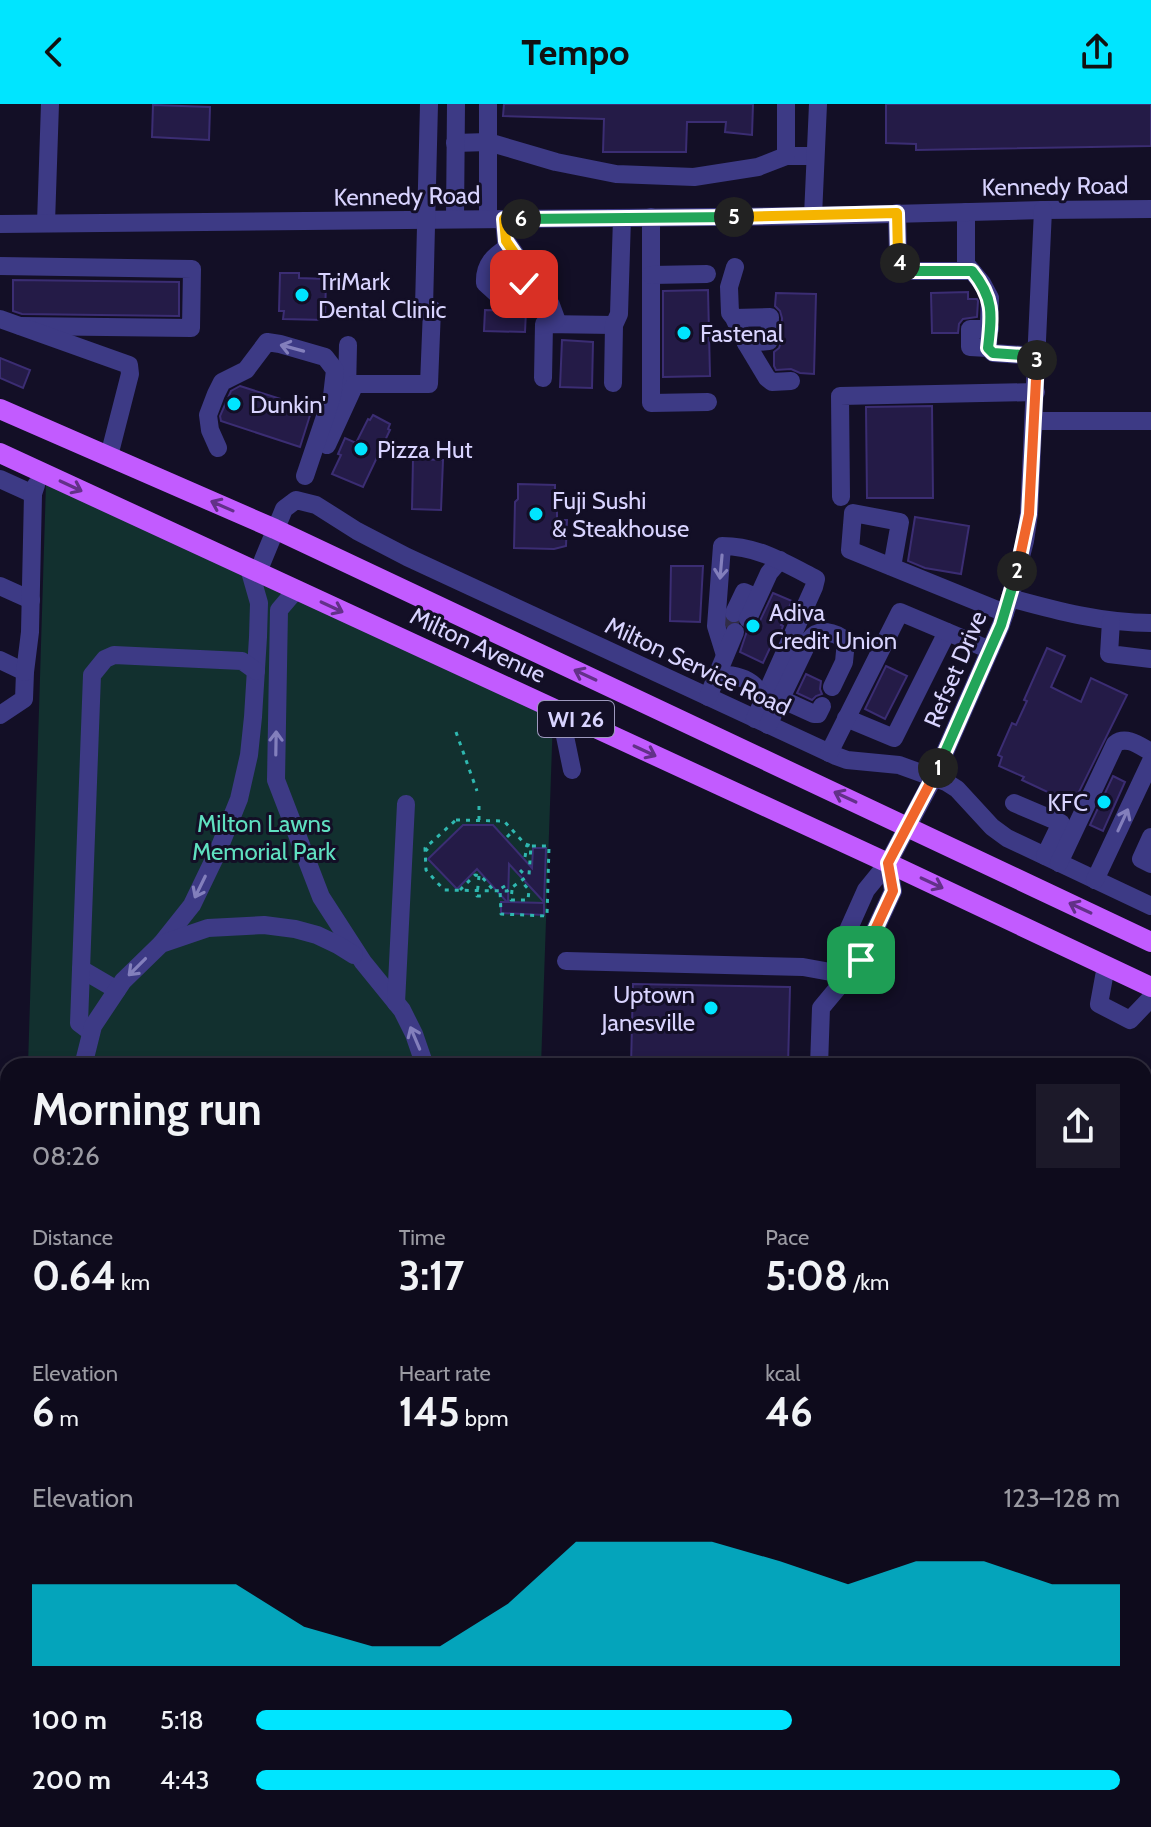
<!DOCTYPE html>
<html lang="en">
<head>
<meta charset="utf-8">
<style>
  body { margin:0; font-family:Cabin,sans-serif; background:#1c1929; color:#f1f3f6; height:100vh; display:flex; flex-direction:column; font-size:30px; white-space:nowrap }
  * { box-sizing:border-box; margin:0 }
  p { font-size:26px; color:#9b9ba3 }
  .icon { flex:none; width:44px; height:44px; fill:none; stroke:currentColor; stroke-width:2; stroke-linecap:round; stroke-linejoin:round }
  .map { position:relative; flex:1; overflow:hidden }
  .details { position:absolute; left:0px; top:954px; width:1152px; height:770px; display:flex; flex-direction:column; background:#0e0b1c; border-radius:24px 24px 0 0; box-shadow:0 4px 12px #0003,0 0 0 2px #2e2b3b }
  .details>* { flex:none }
  .pin { position:absolute; display:grid; place-items:center; width:68px; height:68px; color:#fff; margin:-34px; border-radius:16px; box-shadow:0 4px 12px #0006 }
  .km { position:absolute; width:40px; height:40px; margin:-20px; border-radius:50%; background:#222; color:#fff; font-size:22px; line-height:40px; text-align:center }
  .round { display:grid; place-items:center; flex:none; width:84px; height:84px; border-radius:0px; background:#1c1929 }
  .headline { display:flex; align-items:center; justify-content:space-between; height:136px; padding:0 32px }
  h1 { font-size:44px; font-weight:800; line-height:60px }
  .figures { display:grid; grid-template-columns:repeat(3,1fr); gap:12px; height:136px; padding:8px 32px }
  .figures div { display:grid; align-content:center }
  .figures b { font-size:40px; font-weight:800 }
  .figures small { font-size:22px; font-weight:400 }
  .figures p { font-size:22px }
  .chart { height:224px; padding:16px 32px }
  .chart p { display:flex; justify-content:space-between }
  .chart svg { width:100%; height:144px; margin-top:8px; fill:#00e5ff; opacity:.7 }
  ul { padding:0 32px; list-style:none; font-size:26px }
  li { display:grid; grid-template-columns:128px 96px 1fr; align-items:center; height:60px }
  li i { height:20px; border-radius:10px; background:#00e5ff }
  header { display:flex; justify-content:space-between; align-items:center; height:104px; padding:0 32px; background:#00e5ff; color:#111; font-size:36px; font-weight:800 }
  .map>svg:first-child { display:block }
</style>
</head>
<body>
<header><svg class="icon" aria-label="back" viewBox="0 0 24 24"><path d="M15 5l-7 7 7 7"/></svg>Tempo<svg class="icon" aria-label="share" viewBox="0 0 24 24"><path d="M12 15V3M7 8l5-5 5 5M5 13v7h14v-7"/></svg></header>
<div class="map">
<svg width="1151" height="1723" viewBox="0 0 1151 1723">
  <rect width="100%" height="100%" fill="#130f26"/>
  <path fill="#12302f" d="M46,379L553,613L541,962H28Z"/>
  <g fill="#241b47" stroke="#3b2d73" stroke-width="2">
    <path d="M504,0H753L752,31L725,28L726,18H687L686,48H603L604,15L503,12Z"/>
    <path d="M886,0H1151V42L916,46V40L886,39Z"/>
    <path d="M153,1L210,3L209,36L152,33Z"/>
    <path d="M280,169H299V174L326,175L325,216L283,215L284,207H279Z"/>
    <path d="M13,176L179,178V212L22,210L13,207Z"/>
    <path d="M708,186L710,272L663,273V187Z"/>
    <path d="M968,188V195H977L978,197L977,213L963,215L959,220L958,229H932L931,189Z"/>
    <path d="M776,189L816,190L814,270L800,269L791,265L776,266L774,262V248L779,244L781,238L782,214L780,207L775,202Z"/>
    <path d="M485,206L526,207L525,228L484,227Z"/>
    <path d="M562,236L593,238L592,284L560,283Z"/>
    <path d="M0,254L30,266L23,284L0,274Z"/>
    <path d="M240,282L312,305L300,343L221,317L220,312L231,287Z"/>
    <path d="M932,302L933,394H867L866,303Z"/>
    <path d="M373,311L390,320L388,325L390,326L363,383L332,370L341,351L338,350L345,334L356,339L368,315L370,316Z"/>
    <path d="M413,355L443,356L441,406L412,405Z"/>
    <path d="M518,380L555,381V404H557V416H567L566,442L554,445L514,444L515,398L518,395Z"/>
    <path d="M915,413L969,422L961,470L925,464L908,457Z"/>
    <path d="M671,462H703L700,518L670,517Z"/>
    <path d="M773,489L792,497L781,521L783,522L779,532L776,531L763,559L740,548L747,527L754,525L758,521Z"/>
    <path d="M1047,544L1065,552L1051,583L1081,598L1091,574L1127,591L1073,700L1022,676L1024,673L999,662L1002,653L998,651L1012,619L1016,621L1027,597L1024,596Z"/>
    <path d="M886,562L907,572L885,615L865,605Z"/>
    <path d="M806,570L821,577L820,585L822,590L816,592L812,596L797,589Z"/>
    <path d="M1113,672L1125,678L1103,727L1090,721Z"/>
    <path d="M463,721H493L532,764L533,744H546L544,798L509,760L508,798L544,799V811L501,809V798H507L477,765L457,785L428,755Z"/>
    <path d="M633,880L790,883L788,962H631Z"/>
  </g>
  <g fill="none" stroke-linecap="round" stroke-linejoin="round">
    <path stroke="#312d47" stroke-width="18" stroke-dasharray="18 9" stroke-linecap="butt" d="M727,524L734,509"/>
    <g stroke="#2fb8b0" stroke-width="3" stroke-dasharray="4 6" stroke-linecap="butt">
      <path d="M456,628L477,687"/>
      <path d="M456,716L504,717L525,740L531,742L529,771L507,787L444,786L426,766L425,744Z"/>
      <path d="M479,716V701"/>
      <path d="M507,733L513,727"/>
      <path d="M425,744L431,750"/>
      <path d="M525,753L527,741"/>
      <path d="M520,766L527,773"/>
      <path d="M479,772L477,792H482"/>
      <path d="M505,782L500,785L501,810L547,812L549,742H531"/>
      <path d="M460,786L475,771L481,772L495,788"/>
      <path d="M512,786L511,796H528L529,786L521,777"/>
    </g>
    <g stroke="#3d3a85" stroke-width="18">
      <path d="M455,39L488,38L556,58L616,70L694,73L758,63L786,52H815"/>
      <path d="M786,52V0"/>
      <path d="M966,108V160L982,179L990,194L988,244L993,249L1037,252"/>
      <path d="M897,109L898,151L904,164L910,167H972"/>
      <path d="M813,112L818,0"/>
      <path d="M651,113V299L708,298"/>
      <path d="M455,115L456,0"/>
      <path d="M488,115V0"/>
      <path d="M504,115L506,137L551,201L558,220"/>
      <path d="M46,119L50,0"/>
      <path d="M0,120L813,112L1043,106L1151,105"/>
      <path d="M509,142C494,152 484,160 485,179L496,189L508,190L521,185L528,169"/>
      <path d="M0,162L192,165L191,224L20,222"/>
      <path d="M651,171L707,170"/>
      <path d="M424,204L429,0"/>
      <path d="M734,214L746,239L769,237L770,213L734,214L730,209L729,183L735,163"/>
      <path d="M0,215L129,261L130,270L109,352"/>
      <path d="M746,239L767,274L772,278L791,277"/>
      <path d="M988,244L970,243V225H990"/>
      <path d="M543,274L544,220L614,221"/>
      <path d="M613,279L614,221L619,210L622,114"/>
      <path d="M347,286L348,241"/>
      <path d="M1034,317H1151"/>
      <path d="M327,341L355,280H429L432,205"/>
      <path d="M218,344L210,326L208,311L216,290L222,278L246,266L267,238L280,240L325,253L335,266L332,292L305,372"/>
      <path d="M0,375L33,390L36,381"/>
      <path d="M841,393L840,292L1036,288"/>
      <path d="M892,463L900,418L853,409L850,446C901,467 953,488 1005,509"/>
      <path d="M258,468L284,405L296,396L316,401L357,427L407,453L836,652L847,656L899,661L946,678L957,685L992,723L1007,734L1151,802"/>
      <path d="M0,482L31,496"/>
      <path d="M296,486L279,506L276,676L321,793L363,858L402,906L414,930L425,962"/>
      <path d="M1010,494C1057,507 1103,519 1151,519"/>
      <path d="M734,509L744,488L751,491"/>
      <path d="M748,515L769,469L780,456"/>
      <path d="M1111,517L1109,550L1151,555"/>
      <path d="M725,551L716,522L722,442C758,442 785,459 816,475L814,483L755,615"/>
      <path d="M0,556L25,568L24,595L0,611"/>
      <path d="M25,568L30,528L33,390"/>
      <path d="M715,574C733,566 759,577 763,597"/>
      <path d="M708,593L735,528"/>
      <path d="M781,595L814,610H818L822,602"/>
      <path d="M560,608L572,666"/>
      <path d="M846,614L894,634L947,528"/>
      <path d="M768,621L809,536C819,523 835,528 846,537L844,558L832,583"/>
      <path d="M829,649L900,508L990,546"/>
      <path d="M1014,699L1061,719L1045,752"/>
      <path d="M1151,733L1141,755L1151,760"/>
      <path d="M1059,759L1115,640C1126,631 1140,642 1151,648"/>
      <path d="M1095,776L1151,657"/>
      <path d="M161,840L192,801L218,747L239,695L249,651L253,613L258,533L259,499L249,464"/>
      <path d="M566,857L803,863L847,871"/>
      <path d="M1106,862L1099,900L1130,916L1151,894"/>
      <path d="M81,865L117,886"/>
      <path d="M847,871L837,851L866,786L888,759L934,673L1001,521L1010,494L1025,437L1029,410L1043,106"/>
      <path d="M396,899L406,700"/>
      <path d="M91,928L79,919L92,571L105,555L114,551L242,557L256,567"/>
      <path d="M83,962L93,922L123,877L161,840L208,824L264,821L295,825L317,831L338,841L354,851"/>
      <path d="M819,962L821,904L861,856L893,787L888,759"/>
      <path d="M1144,1128L1151,1131"/>
      <path d="M1144,1187L1151,1180"/>
      <path d="M1144,1269L1151,1272"/>
      <path d="M680,1716V1723"/>
      <path d="M92,1723V1716"/>
      <path d="M915,1723L919,1716"/>
    </g>
    <g stroke="#c25bff" stroke-width="20">
      <path d="M0,305L275,425L1151,838"/>
      <path d="M0,349L888,759L1151,883"/>
    </g>
  </g>
  <defs><path id="oneway-shaft" d="M-6 0H5M1.5-3L5.5 0L1.5 3" fill="none" stroke-width="1.6" stroke-linecap="round" stroke-linejoin="round" transform="scale(2)"/></defs>
  <g stroke="#837fbc">
    <use href="#oneway-shaft" transform="translate(292 244) rotate(-165)"/>
    <use href="#oneway-shaft" transform="translate(721 463) rotate(95)"/>
    <use href="#oneway-shaft" transform="translate(276 639) rotate(-89)"/>
    <use href="#oneway-shaft" transform="translate(1123 716) rotate(-65)"/>
    <use href="#oneway-shaft" transform="translate(200 783) rotate(116)"/>
    <use href="#oneway-shaft" transform="translate(137 863) rotate(135)"/>
    <use href="#oneway-shaft" transform="translate(415 934) rotate(-113)"/>
  </g>
  <g stroke="#623188">
    <use href="#oneway-shaft" transform="translate(71 382) rotate(25)"/>
    <use href="#oneway-shaft" transform="translate(222 402) rotate(-156)"/>
    <use href="#oneway-shaft" transform="translate(332 503) rotate(25)"/>
    <use href="#oneway-shaft" transform="translate(585 571) rotate(-155)"/>
    <use href="#oneway-shaft" transform="translate(645 647) rotate(25)"/>
    <use href="#oneway-shaft" transform="translate(845 693) rotate(-155)"/>
    <use href="#oneway-shaft" transform="translate(932 779) rotate(25)"/>
    <use href="#oneway-shaft" transform="translate(1080 804) rotate(-155)"/>
  </g>
  <g fill="none" stroke-linecap="round" stroke-linejoin="round">
    <defs>
      <path id="split-1" d="M861,856L893,787L888,759L938,664"/>
      <path id="split-2" d="M938,664L1001,521L1017,467"/>
      <path id="split-3" d="M1017,467L1029,410L1037,256"/>
      <path id="split-4" d="M900,159L904,164L910,167H972C994,194 992,210 988,244L993,249L1037,252V256"/>
      <path id="split-5" d="M734,113L897,109L898,151L900,159"/>
      <path id="split-6" d="M521,115L734,113"/>
      <path id="split-7" d="M521,115H504L506,137L528,169L524,180"/>
    </defs>
    <use href="#split-1" stroke="#fff" stroke-width="16"/>
    <use href="#split-2" stroke="#fff" stroke-width="16"/>
    <use href="#split-3" stroke="#fff" stroke-width="16"/>
    <use href="#split-4" stroke="#fff" stroke-width="16"/>
    <use href="#split-5" stroke="#fff" stroke-width="16"/>
    <use href="#split-6" stroke="#fff" stroke-width="16"/>
    <use href="#split-7" stroke="#fff" stroke-width="16"/>
    <use href="#split-1" stroke="#f0652b" stroke-width="10"/>
    <use href="#split-2" stroke="#22a559" stroke-width="10"/>
    <use href="#split-3" stroke="#f0652b" stroke-width="10"/>
    <use href="#split-4" stroke="#22a559" stroke-width="10"/>
    <use href="#split-5" stroke="#f5b400" stroke-width="10"/>
    <use href="#split-6" stroke="#22a559" stroke-width="10"/>
    <use href="#split-7" stroke="#f5b400" stroke-width="10"/>
  </g>
  <g fill="#00e5ff" stroke="#130f26" stroke-width="3">
    <circle cx="302" cy="191" r="8"/>
    <circle cx="684" cy="229" r="8"/>
    <circle cx="234" cy="300" r="8"/>
    <circle cx="361" cy="345" r="8"/>
    <circle cx="536" cy="410" r="8"/>
    <circle cx="753" cy="522" r="8"/>
    <circle cx="1104" cy="698" r="8"/>
    <circle cx="711" cy="904" r="8"/>
  </g>
  <g text-anchor="middle" dominant-baseline="central" stroke-width="6" stroke-linejoin="round" paint-order="stroke">
    <rect fill="#130f26" stroke="#9e99be" stroke-width="2" x="538" y="597" width="76" height="36" rx="6"/>
    <g font-size="22" font-weight="bold" fill="#d9d4ff">
      <text x="576" y="615">WI 26</text>
    </g>
    <g font-size="24" fill="#d9d4ff" stroke="#130f26">
      <text transform="translate(1055 82) rotate(-1)">Kennedy Road</text>
      <text transform="translate(407 92) rotate(-1)">Kennedy Road</text>
      <text transform="translate(478 541) rotate(25)">Milton Avenue</text>
      <text transform="translate(698 562) rotate(25)">Milton Service Road</text>
      <text transform="translate(955 565) rotate(-67)">Refset Drive</text>
    </g>
    <g font-size="24" fill="#d9d4ff" stroke="#130f26" text-anchor="start">
      <text x="318" y="177">TriMark<tspan x="318" dy="28">Dental Clinic</tspan></text>
      <text x="700" y="229">Fastenal</text>
      <text x="250" y="300">Dunkin'</text>
      <text x="377" y="345">Pizza Hut</text>
      <text x="552" y="396">Fuji Sushi<tspan x="552" dy="28">&amp; Steakhouse</tspan></text>
      <text x="769" y="508">Adiva<tspan x="769" dy="28">Credit Union</tspan></text>
      <text x="1088" y="698" text-anchor="end">KFC</text>
      <text x="695" y="890" text-anchor="end">Uptown<tspan x="695" dy="28">Janesville</tspan></text>
    </g>
    <g font-size="24" fill="#5fe0c0" stroke="#130f26">
      <text x="264" y="719">Milton Lawns<tspan x="264" dy="28">Memorial Park</tspan></text>
    </g>
  </g>
</svg>
<div class="pin" style="left:861px;top:856px;background:#1e9e55"><svg class="icon" aria-label="arrive" viewBox="0 0 24 24"><path d="M6 21V4h12l-3 4 3 4H6"/></svg></div>
<div class="pin" style="left:524px;top:180px;background:#d93025"><svg class="icon" aria-label="check" viewBox="0 0 24 24"><path d="M5 12l5 5 9-10"/></svg></div>
<b class="km" style="left:938px;top:664px">1</b>
<b class="km" style="left:1017px;top:467px">2</b>
<b class="km" style="left:1037px;top:256px">3</b>
<b class="km" style="left:900px;top:159px">4</b>
<b class="km" style="left:734px;top:113px">5</b>
<b class="km" style="left:521px;top:115px">6</b>
<section class="details">
<div class="headline"><div><h1>Morning run</h1><p>08:26</p></div><a class="round"><svg class="icon" aria-label="share" viewBox="0 0 24 24"><path d="M12 15V3M7 8l5-5 5 5M5 13v7h14v-7"/></svg></a></div>
<div class="figures">
<div><p>Distance</p><b>0.64<small> km</small></b></div>
<div><p>Time</p><b>3:17</b></div>
<div><p>Pace</p><b>5:08<small> /km</small></b></div>
</div>
<div class="figures">
<div><p>Elevation</p><b>6<small> m</small></b></div>
<div><p>Heart rate</p><b>145<small> bpm</small></b></div>
<div><p>kcal</p><b>46</b></div>
</div>
<div class="chart"><p><span>Elevation</span>123–128 m</p>
<svg viewBox="0 0 160 44" preserveAspectRatio="none"><path d="M0 44V19L10 19L20 19L30 19L40 32L50 38L60 38L70 25L80 6L90 6L100 6L110 12L120 19L130 12L140 12L150 19L160 19V44z"/></svg>
</div>
<ul>
<li><b>100 m</b>5:18<i style="width:62%"></i></li>
<li><b>200 m</b>4:43<i style="width:100%"></i></li>
</ul>
</section>
</div>
</body>
</html>
